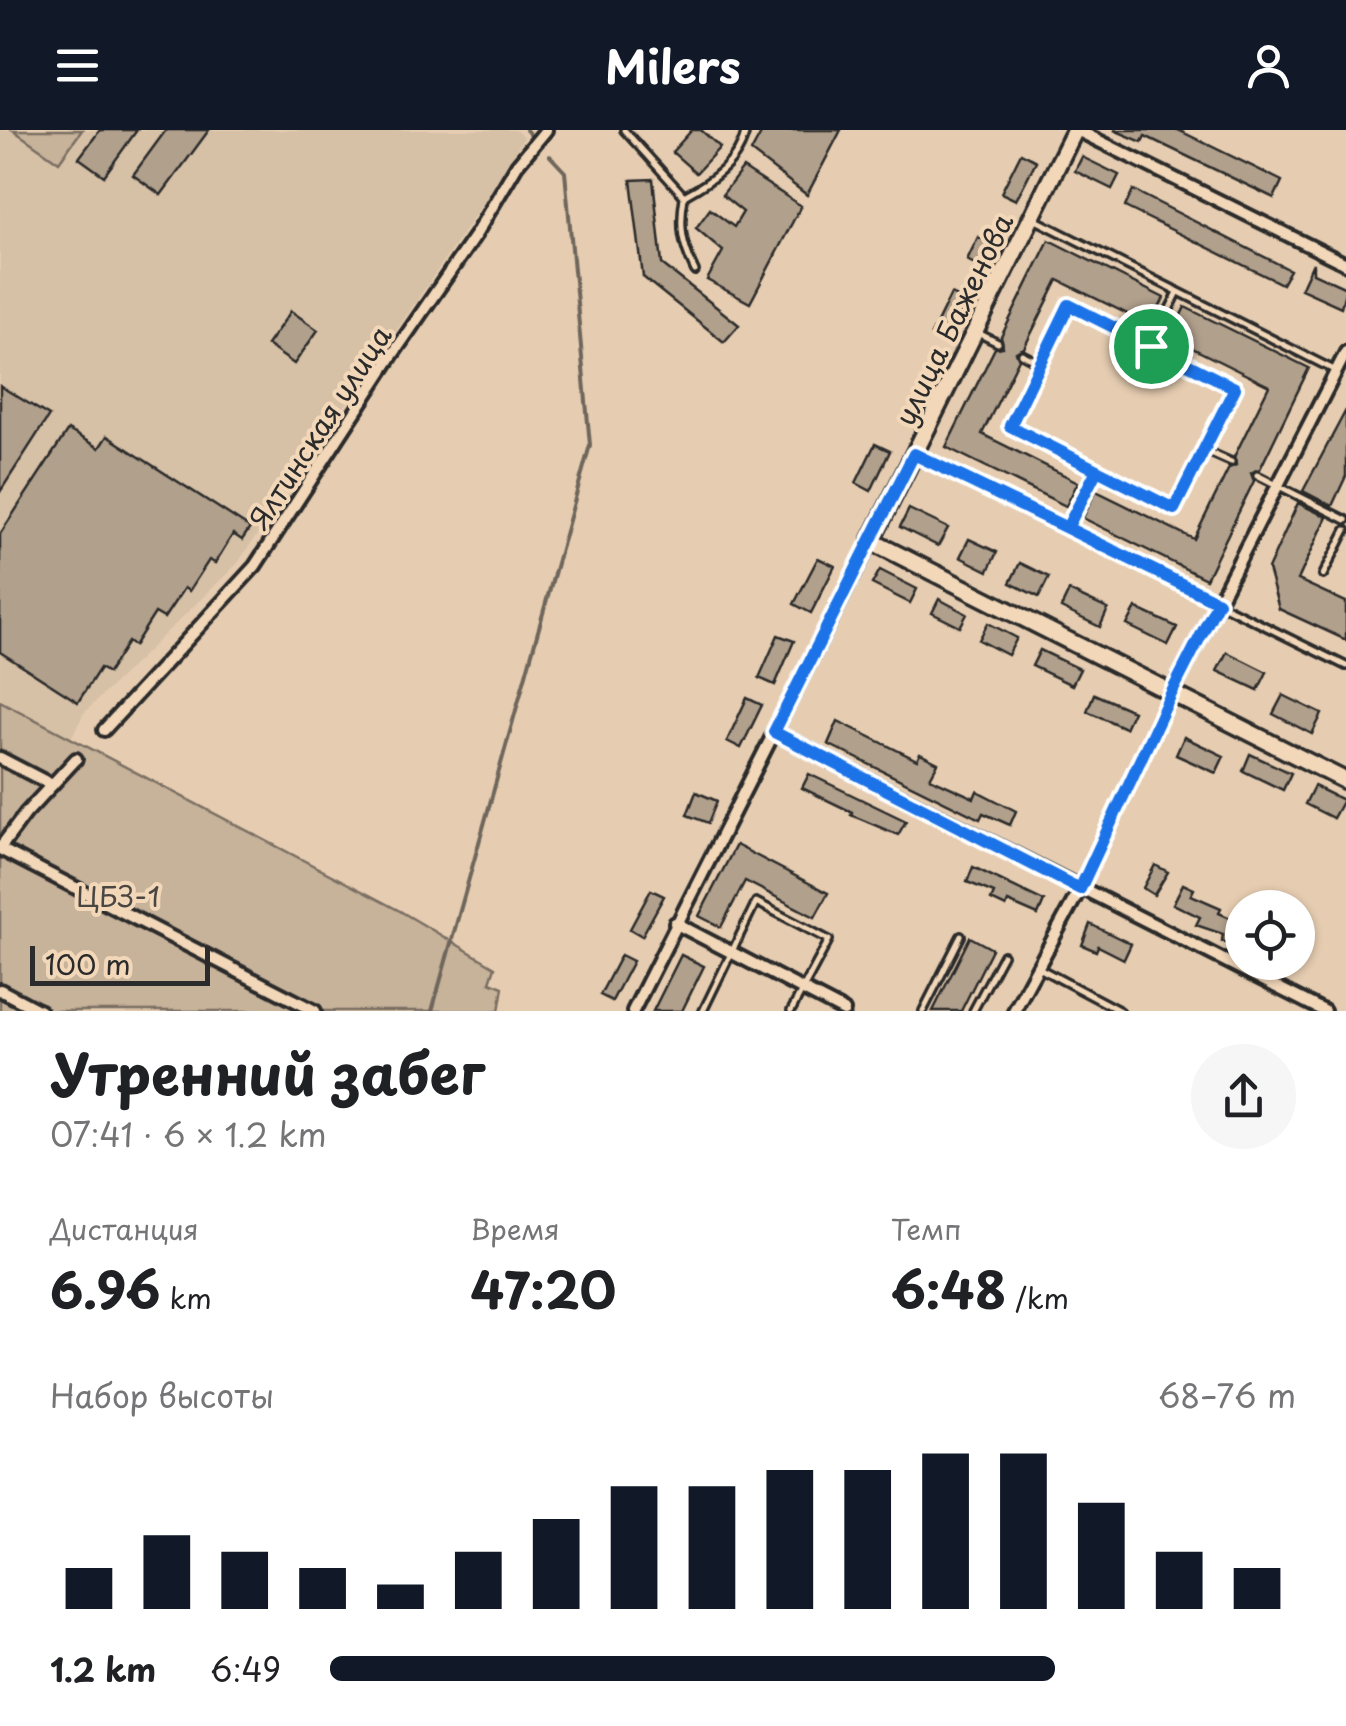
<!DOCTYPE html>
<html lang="ru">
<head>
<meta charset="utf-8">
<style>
  body { margin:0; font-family:"Playpen Sans",sans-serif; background:#f6f6f6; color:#202124; height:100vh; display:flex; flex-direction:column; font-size:38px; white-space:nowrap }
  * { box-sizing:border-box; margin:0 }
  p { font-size:32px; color:#757577 }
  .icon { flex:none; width:55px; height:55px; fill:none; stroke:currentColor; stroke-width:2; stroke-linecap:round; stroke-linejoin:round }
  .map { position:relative; height:881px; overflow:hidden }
  .drawer { display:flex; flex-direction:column; background:#fff; flex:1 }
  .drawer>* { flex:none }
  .controls { position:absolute; left:1225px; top:760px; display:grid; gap:20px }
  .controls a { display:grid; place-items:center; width:90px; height:90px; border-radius:50%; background:#fff; box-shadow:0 2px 8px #0004; font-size:50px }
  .scale { position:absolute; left:30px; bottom:25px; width:180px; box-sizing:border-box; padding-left:10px; border:5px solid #2b2b2b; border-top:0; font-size:28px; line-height:35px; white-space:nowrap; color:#2b2b2b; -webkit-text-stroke:8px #f2d7b9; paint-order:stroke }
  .pin { position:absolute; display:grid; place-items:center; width:85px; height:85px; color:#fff; margin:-42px; border:5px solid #fff; border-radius:50%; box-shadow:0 2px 10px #0007 }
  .round { display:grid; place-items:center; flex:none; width:105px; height:105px; border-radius:52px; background:#f6f6f6 }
  .overview { display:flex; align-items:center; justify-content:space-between; height:170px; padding:0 50px }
  h1 { font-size:55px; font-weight:700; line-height:75px }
  .stats { display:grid; grid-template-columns:repeat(3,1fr); gap:15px; height:170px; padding:10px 50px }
  .stats div { display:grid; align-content:center }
  .stats b { font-size:50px; font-weight:700 }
  .stats small { font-size:28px; font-weight:400 }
  .stats p { font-size:28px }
  .chart { height:280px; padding:20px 50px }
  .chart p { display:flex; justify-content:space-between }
  .chart svg { width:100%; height:180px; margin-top:10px; stroke:#111827; stroke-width:6 }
  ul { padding:0 50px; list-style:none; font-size:32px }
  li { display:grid; grid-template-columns:160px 120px 1fr; align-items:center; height:75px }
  li i { height:25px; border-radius:12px; background:#111827 }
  header { display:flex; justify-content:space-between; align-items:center; height:130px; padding:0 50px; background:#111827; color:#fff; font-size:45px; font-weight:700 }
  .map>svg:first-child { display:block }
</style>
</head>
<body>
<header><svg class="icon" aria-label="menu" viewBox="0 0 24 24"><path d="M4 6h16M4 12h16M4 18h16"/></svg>Milers<svg class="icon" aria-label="person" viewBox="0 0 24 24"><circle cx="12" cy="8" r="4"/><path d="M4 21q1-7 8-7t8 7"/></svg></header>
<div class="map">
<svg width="1346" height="881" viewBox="0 0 1346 881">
  <rect width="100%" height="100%" fill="#e6cdb1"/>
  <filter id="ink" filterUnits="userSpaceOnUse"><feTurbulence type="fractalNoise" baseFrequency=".01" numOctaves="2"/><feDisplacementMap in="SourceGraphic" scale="20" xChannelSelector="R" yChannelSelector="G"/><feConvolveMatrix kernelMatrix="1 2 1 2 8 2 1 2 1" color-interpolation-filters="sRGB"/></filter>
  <g filter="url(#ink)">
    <path fill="#d6c0a6" d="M0,0H13L58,32L82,0H515L524,7L488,66L237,434L84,583L70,610L0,571Z"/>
    <g fill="#c7b29a" stroke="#796e62" stroke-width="2.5">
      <path d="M13,0H82L59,32Z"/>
      <path d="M0,571L400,781L495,837L490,852L503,857L499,881H0Z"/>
    </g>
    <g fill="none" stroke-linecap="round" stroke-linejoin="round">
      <g stroke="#6e665b" stroke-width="4">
        <path d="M526,0L534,9"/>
        <path d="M432,881L590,315L565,42L550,26"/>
      </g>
    </g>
    <g fill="#b1a08c" stroke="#2b2b2b" stroke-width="2.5">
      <path d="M100,0H137L104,46L79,28Z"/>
      <path d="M166,0H209L161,65L133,45Z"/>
      <path d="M692,0H701L720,17L696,43L672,22Z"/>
      <path d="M763,0H841L807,65L751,22Z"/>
      <path d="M1114,0H1178L1282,51L1274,68L1145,6L1142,12Z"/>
      <path d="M1021,23L1036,31L1016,70L1001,63Z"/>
      <path d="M1082,27L1119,45L1112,59L1075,41Z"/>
      <path d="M743,38L801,76L750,173L707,150L723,121L696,98L710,79L734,97L743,82L722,65Z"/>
      <path d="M653,49L662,134L739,195L724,212L643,147L631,50Z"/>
      <path d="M1133,60L1290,140L1282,154L1125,77Z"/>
      <path d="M978,107L995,116L984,139L967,130Z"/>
      <path d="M1049,110L1164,168L1150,195L1058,150L1024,218L1016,222L1019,229L982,304L1078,352L1066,376L946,317L995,218L1003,217L1001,207Z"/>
      <path d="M1313,133V143L1346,158L1341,177L1301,159Z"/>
      <path d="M951,164L967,171L946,213L931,205Z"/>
      <path d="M1185,177L1309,238L1260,339L1251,343L1254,351L1206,449L1083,388L1096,361L1194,409L1229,338L1236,335L1234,327L1269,256L1170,207Z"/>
      <path d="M291,181L318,200L294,234L267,215Z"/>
      <path d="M0,256L49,286L0,362Z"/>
      <path d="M1346,280V346L1332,376L1303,361Z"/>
      <path d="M68,300L99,318L107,306L250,398L242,410L233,404L215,433L209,430L189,461L184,458L164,488L155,483L134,516L128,512L108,543L100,538L78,572L0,522V404Z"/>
      <path d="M875,314L890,321L871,361L856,353Z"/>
      <path d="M1298,373L1327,387L1298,450L1346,472V510L1279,479L1268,439Z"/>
      <path d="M909,379L948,398L938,416L900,397Z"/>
      <path d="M969,409L997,422L988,441L960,427Z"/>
      <path d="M818,428L835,436L811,483L794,474Z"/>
      <path d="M1020,433L1049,447L1039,467L1010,453Z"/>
      <path d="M880,440L917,459L910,473L872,454Z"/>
      <path d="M1069,461L1108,479L1100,497L1061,478Z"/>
      <path d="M939,469L967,484L960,497L932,483Z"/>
      <path d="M1136,478L1177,497L1168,515L1127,495Z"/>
      <path d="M988,493L1017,508L1008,525L979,510Z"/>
      <path d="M778,505L794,511L775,555L759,548Z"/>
      <path d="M1040,520L1080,539L1072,555L1032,536Z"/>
      <path d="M1227,522L1267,542L1258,560L1217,541Z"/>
      <path d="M1094,564L1133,581L1125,598L1087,581Z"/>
      <path d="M1283,565L1322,584L1312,604L1273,584Z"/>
      <path d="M747,568L762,575L741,618L727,611Z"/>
      <path d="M838,591L917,630L920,624L938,633L930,648L974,668L977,661L1016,681L1010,695L983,683L980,689L828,614Z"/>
      <path d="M1184,607L1224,626L1216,643L1176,625Z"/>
      <path d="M1250,624L1291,643L1283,660L1243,641Z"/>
      <path d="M809,644L906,691L898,705L851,685L852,682L802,658Z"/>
      <path d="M1314,656L1343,670L1333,688L1305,674Z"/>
      <path d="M696,662L717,671L708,693L687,685Z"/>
      <path d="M736,715L828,763L815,787L745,751L721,797L699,786Z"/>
      <path d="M1155,735L1168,742L1154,765L1143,758Z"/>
      <path d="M973,737L1044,771L1038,785L1008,772L1006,777L991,770L994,763L967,752Z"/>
      <path d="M1183,754L1194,759L1191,765L1221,778L1219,783L1242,793V808L1236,806L1232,815L1222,811L1223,804L1196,795L1200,787L1173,774Z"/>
      <path d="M651,760L664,766L642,806L630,799Z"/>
      <path d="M1090,794L1131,814L1124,829L1098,816L1096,821L1082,815Z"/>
      <path d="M970,807L992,819L961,881H933Z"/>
      <path d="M621,825L633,831L612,871L600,865Z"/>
      <path d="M681,825L704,836L682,881H653Z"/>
    </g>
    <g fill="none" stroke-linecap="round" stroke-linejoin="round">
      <defs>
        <g id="lane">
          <path d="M624,0L684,66C712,51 739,33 746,0"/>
          <path d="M684,67C679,97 682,114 695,141"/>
          <path d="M1034,89L1336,241"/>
          <path d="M1069,175L1235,258L1174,379L1010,296Z"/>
          <path d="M978,203L998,213"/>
          <path d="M1151,216L1178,162"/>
          <path d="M1022,224L1041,234"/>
          <path d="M1204,320L1231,332"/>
          <path d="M917,325L1346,536"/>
          <path d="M1257,345L1346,390"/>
          <path d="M1067,398L1097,340"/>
          <path d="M1323,445L1346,400"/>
          <path d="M1156,596L1170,566"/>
          <path d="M1081,757L1112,692"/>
          <path d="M1039,838L1120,881"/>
          <path d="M703,881L756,772L829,810L791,881"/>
          <path d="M923,881L961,806"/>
          <path d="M973,881L1003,825"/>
        </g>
        <g id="street">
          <path d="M1077,0L1346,134"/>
          <path d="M1171,564L1346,222"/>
          <path d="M104,600L255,436L391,227L476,104L517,35L546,0"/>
          <path d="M774,602L1324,881"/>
          <path d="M0,628L52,655"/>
          <path d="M0,718L26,683L76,629"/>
          <path d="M0,719L315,881"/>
          <path d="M675,793L844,881"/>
          <path d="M0,860L40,881"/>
          <path d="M633,881L871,411"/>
          <path d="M1014,881L1080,759"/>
        </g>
        <path id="secondary" d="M1075,0L871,411L1346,651"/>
      </defs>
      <use href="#lane" stroke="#2b2b2b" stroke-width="12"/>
      <use href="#street" stroke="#2b2b2b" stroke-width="18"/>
      <use href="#secondary" stroke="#2b2b2b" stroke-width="22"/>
      <path stroke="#2b2b2b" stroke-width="2.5" stroke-dasharray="8 8" stroke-linecap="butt" d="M1115,686L1153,602"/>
      <use href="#lane" stroke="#f2d7b9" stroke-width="5"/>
      <use href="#street" stroke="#f2d7b9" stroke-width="10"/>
      <use href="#secondary" stroke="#f2d7b9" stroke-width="15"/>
    </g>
  </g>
  <g fill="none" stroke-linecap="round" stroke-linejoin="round" filter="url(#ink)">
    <defs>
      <path id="route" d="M1151,216L1235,258L1174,379L1097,340L1067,398L914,324L774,602L1080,759L1171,564L1218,472L1067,398L1097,340L1010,296L1069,175L1151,216"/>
    </defs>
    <use href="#route" stroke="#fff" stroke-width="20"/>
    <use href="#route" stroke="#1a73e8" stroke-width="12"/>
  </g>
  <g text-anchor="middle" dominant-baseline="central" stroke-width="8" stroke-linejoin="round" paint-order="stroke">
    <g font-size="28" fill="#2b2b2b" stroke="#f2d7b9">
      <text transform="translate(953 189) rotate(-64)">улица Баженова</text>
      <text transform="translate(319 297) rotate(-57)">Ялтинская улица</text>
    </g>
    <g font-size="28" fill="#4a4641" stroke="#f2d7b9">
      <text x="118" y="765">ЦБЗ-1</text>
    </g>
  </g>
</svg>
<div class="controls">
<a><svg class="icon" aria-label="locate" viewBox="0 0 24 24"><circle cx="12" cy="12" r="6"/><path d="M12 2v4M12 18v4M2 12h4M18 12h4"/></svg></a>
</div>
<div class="scale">100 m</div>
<div class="pin" style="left:1151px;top:216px;background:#1e9e55"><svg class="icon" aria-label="arrive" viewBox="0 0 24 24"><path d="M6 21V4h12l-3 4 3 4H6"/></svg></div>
</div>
<section class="drawer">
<div class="overview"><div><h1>Утренний забег</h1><p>07:41 · 6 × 1.2 km</p></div><a class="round"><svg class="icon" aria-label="share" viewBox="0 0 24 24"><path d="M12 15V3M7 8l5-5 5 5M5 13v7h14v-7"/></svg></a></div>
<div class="stats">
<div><p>Дистанция</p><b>6.96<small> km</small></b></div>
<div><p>Время</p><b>47:20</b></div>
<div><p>Темп</p><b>6:48<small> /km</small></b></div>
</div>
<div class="chart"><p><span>Набор высоты</span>68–76 m</p>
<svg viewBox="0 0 160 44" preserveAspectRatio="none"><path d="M5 44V34M15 44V26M25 44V30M35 44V34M45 44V38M55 44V30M65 44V22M75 44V14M85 44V14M95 44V10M105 44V10M115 44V6M125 44V6M135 44V18M145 44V30M155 44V34"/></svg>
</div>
<ul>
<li><b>1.2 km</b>6:49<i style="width:75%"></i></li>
</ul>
</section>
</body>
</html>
